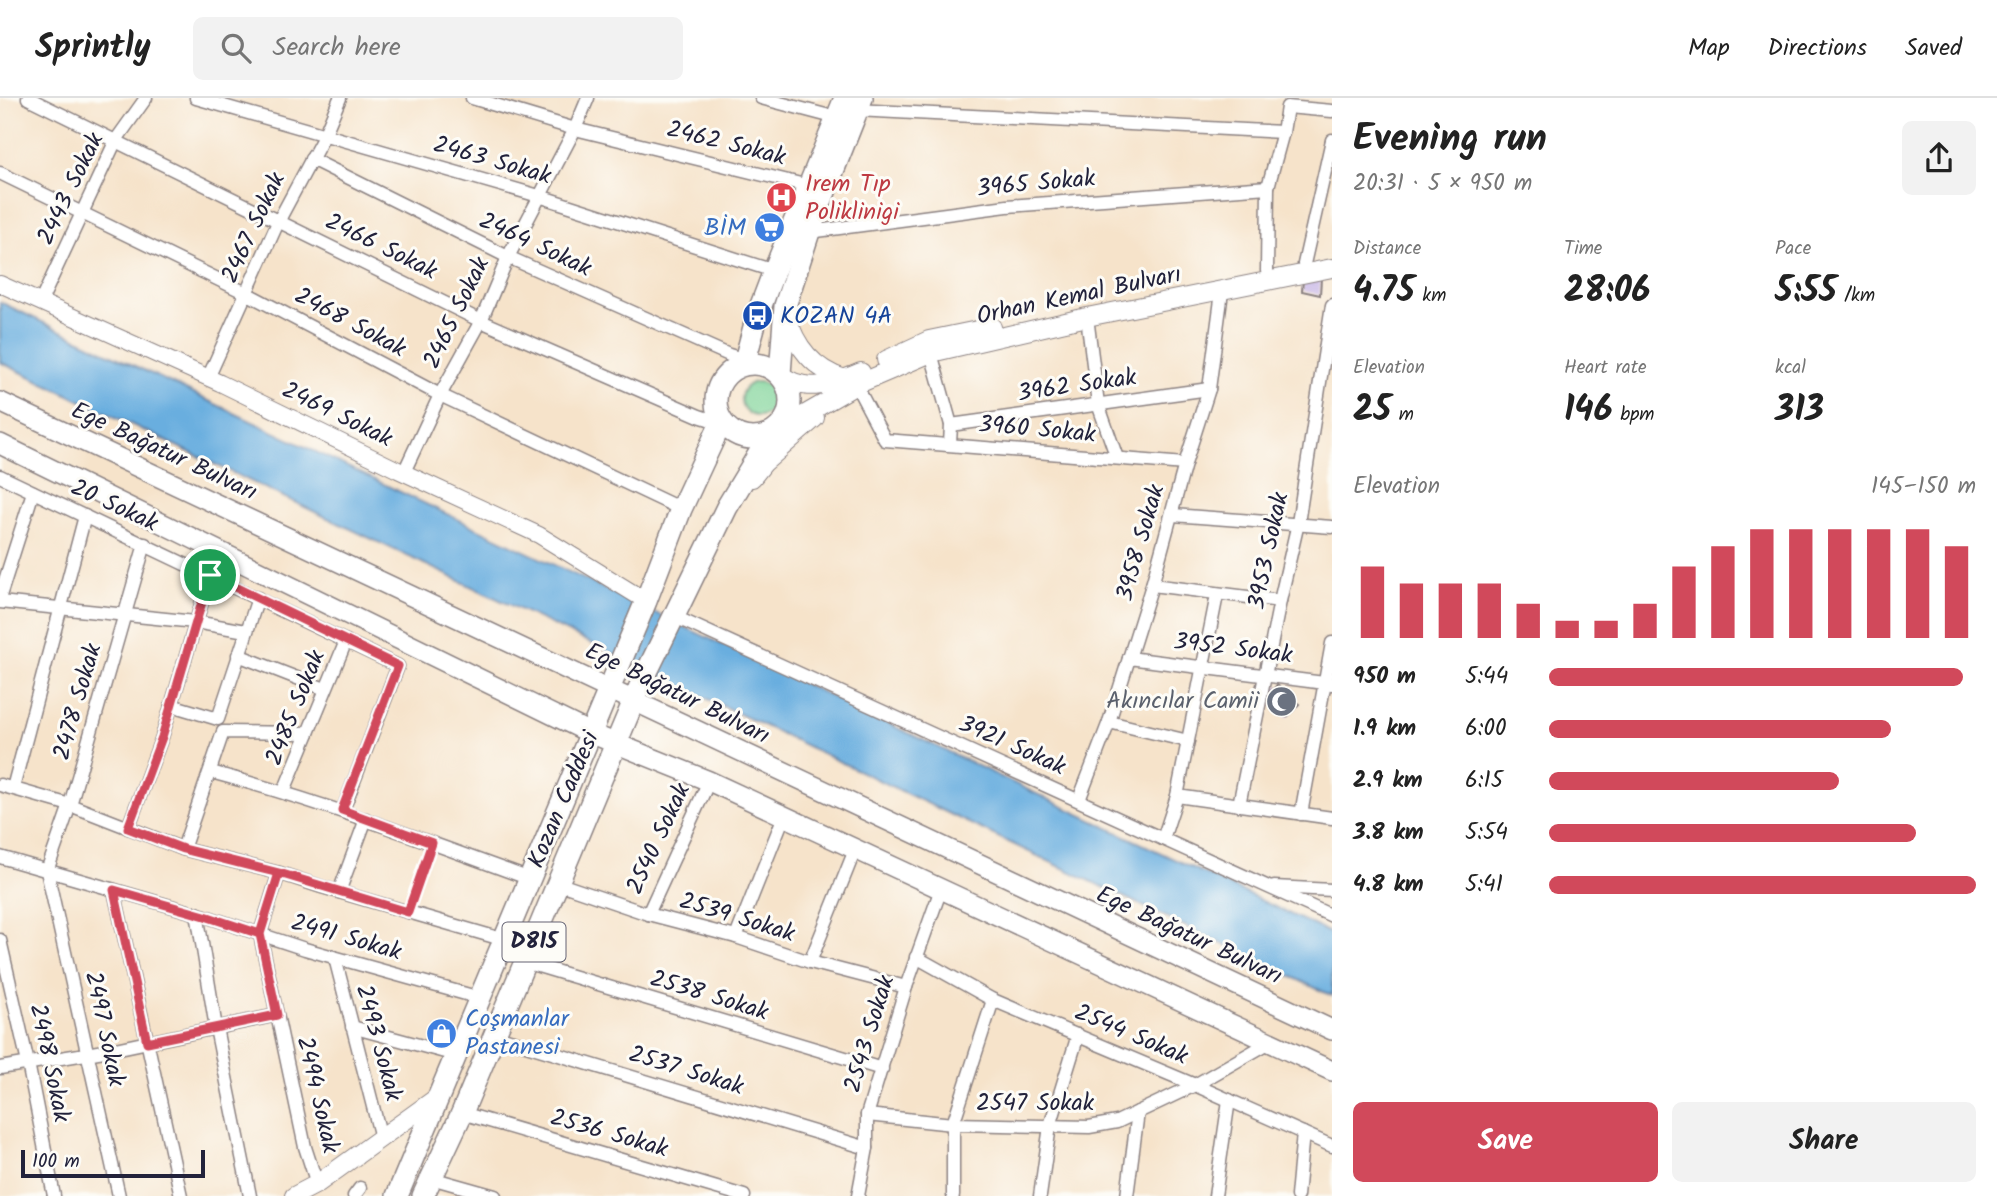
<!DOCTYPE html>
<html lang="en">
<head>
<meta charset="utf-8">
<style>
  body { margin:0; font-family:Kalam,sans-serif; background:#f2f2f2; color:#222; height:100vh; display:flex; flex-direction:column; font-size:26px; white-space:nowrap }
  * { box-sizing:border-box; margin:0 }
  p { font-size:23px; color:#767676 }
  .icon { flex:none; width:38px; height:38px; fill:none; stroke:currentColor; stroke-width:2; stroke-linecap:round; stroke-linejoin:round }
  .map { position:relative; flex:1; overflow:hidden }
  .sheet { display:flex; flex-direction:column; background:#fff; width:665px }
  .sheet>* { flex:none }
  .scale { position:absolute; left:21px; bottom:18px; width:184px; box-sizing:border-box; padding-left:7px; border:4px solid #22223b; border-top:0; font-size:19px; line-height:24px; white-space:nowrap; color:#22223b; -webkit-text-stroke:5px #fdfcf7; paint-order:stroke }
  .pin { position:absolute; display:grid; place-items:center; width:60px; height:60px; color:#fff; margin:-30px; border:4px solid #fff; border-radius:50%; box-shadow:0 2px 7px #0007 }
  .round { display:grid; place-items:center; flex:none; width:74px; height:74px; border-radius:10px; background:#f2f2f2 }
  .overview { display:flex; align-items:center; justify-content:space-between; height:119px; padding:0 21px }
  h1 { font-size:38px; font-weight:800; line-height:52px }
  .figures { display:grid; grid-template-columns:repeat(3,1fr); gap:10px; height:119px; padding:7px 21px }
  .figures div { display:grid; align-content:center }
  .figures b { font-size:35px; font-weight:800 }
  .figures small { font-size:19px; font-weight:400 }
  .figures p { font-size:19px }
  .chart { height:196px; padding:14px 21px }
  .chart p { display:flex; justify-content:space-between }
  .chart svg { width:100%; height:126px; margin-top:7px; stroke:#d1495b; stroke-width:6 }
  .primary-button { display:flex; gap:14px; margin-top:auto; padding:14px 21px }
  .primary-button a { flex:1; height:80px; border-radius:10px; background:#d1495b; color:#fff; font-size:28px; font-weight:800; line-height:80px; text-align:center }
  .primary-button a+a { background:#f2f2f2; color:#222 }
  ul { padding:0 21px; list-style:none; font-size:23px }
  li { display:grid; grid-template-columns:112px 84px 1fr; align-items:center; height:52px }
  li i { height:18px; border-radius:9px; background:#d1495b }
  header { display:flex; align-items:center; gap:42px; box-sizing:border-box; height:98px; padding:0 35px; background:#fff; border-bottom:2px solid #e0e0e0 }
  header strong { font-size:33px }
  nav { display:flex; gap:38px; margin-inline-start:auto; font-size:24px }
  .search { width:490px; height:63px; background:#f2f2f2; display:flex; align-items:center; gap:18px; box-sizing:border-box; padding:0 24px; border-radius:10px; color:#767676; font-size:26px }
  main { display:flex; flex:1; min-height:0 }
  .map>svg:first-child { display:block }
</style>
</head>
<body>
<header>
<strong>Sprintly</strong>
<div class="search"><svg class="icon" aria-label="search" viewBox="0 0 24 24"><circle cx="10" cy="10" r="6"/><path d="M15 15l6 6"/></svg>Search here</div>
<nav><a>Map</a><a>Directions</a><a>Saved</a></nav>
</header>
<main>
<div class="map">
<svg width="1332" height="1098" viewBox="0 0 1332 1098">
  <rect width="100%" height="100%" fill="#fdfcf7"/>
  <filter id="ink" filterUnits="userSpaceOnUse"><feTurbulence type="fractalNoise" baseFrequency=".0143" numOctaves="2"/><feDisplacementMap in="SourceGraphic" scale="14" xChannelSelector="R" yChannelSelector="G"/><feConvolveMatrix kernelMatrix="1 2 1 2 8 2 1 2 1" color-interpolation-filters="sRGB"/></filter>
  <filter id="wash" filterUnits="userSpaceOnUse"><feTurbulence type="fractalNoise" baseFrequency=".00686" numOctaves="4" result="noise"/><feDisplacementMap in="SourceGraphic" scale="28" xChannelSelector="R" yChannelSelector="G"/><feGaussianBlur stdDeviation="1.57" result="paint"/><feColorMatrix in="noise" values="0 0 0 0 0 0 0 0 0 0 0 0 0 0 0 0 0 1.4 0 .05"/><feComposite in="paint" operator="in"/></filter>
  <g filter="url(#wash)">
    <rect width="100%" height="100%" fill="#f6e3ca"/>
    <circle fill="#7cd397" stroke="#4f7a69" stroke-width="2" cx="758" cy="301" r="17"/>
    <path fill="#69aedf" stroke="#46688d" stroke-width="2" d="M0,204L1332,836V898L0,264Z"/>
    <g id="blocks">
      <g fill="#baa4e2">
        <path d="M1321,180L1320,197L1302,193L1303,183Z"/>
        <path d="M1277,587L1299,606L1287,619L1265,600Z"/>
      </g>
    </g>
  </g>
  <g filter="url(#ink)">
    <use href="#blocks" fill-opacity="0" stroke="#8c8282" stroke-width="2"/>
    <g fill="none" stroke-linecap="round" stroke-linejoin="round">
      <defs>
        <path id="service" d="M408,814L432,745"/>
        <g id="minor">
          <path d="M28,0L481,223L699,318L721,325"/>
          <path d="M196,0L539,98L774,173"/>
          <path d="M472,0L575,31L809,88"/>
          <path d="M761,0L837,20"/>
          <path d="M856,12L1283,34"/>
          <path d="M311,61L508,159L729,257L745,262"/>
          <path d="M0,75L246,195L440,297L681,411"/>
          <path d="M809,134L1007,108L1268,89"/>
          <path d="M1304,166L1332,42"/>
          <path d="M1267,173L1268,89L1283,34L1287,9L1332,13"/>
          <path d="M41,203L116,42L146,0"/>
          <path d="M1087,219L1098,306L1117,360"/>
          <path d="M931,255L951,327L950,346"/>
          <path d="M208,280L279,122L324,38L340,0"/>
          <path d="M856,287L885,342L1185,366"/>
          <path d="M951,327L1209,291"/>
          <path d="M404,374L440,297L481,223L508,159L575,31L588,0"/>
          <path d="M0,378L398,568L343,712"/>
          <path d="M1173,417L1332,429"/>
          <path d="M1152,487L1280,503"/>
          <path d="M0,498L33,394"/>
          <path d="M0,504L195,524L246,533"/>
          <path d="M673,518L1332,818"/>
          <path d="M238,557L325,591"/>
          <path d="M1129,560L1332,586"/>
          <path d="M171,607L218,621L258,500"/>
          <path d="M1109,624L1188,643"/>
          <path d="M211,674C320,703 424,742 530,781"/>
          <path d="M0,687L70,707L183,751L279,775L322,789L505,842"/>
          <path d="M13,690L85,418"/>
          <path d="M284,693L346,543"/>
          <path d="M1177,698L1332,720"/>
          <path d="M1079,702L1109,624L1152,487L1185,366L1209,291L1222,194"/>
          <path d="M1239,707L1280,503L1298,425L1332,207"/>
          <path d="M1301,716L1332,545"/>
          <path d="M128,730L162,639L210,477"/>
          <path d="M1163,741L1177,698L1217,497"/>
          <path d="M183,751L223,634L308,635"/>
          <path d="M0,759L205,818L305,851L480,900"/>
          <path d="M279,775L260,836L305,1049L317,1086"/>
          <path d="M557,785L648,816L736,839L810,864L906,889"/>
          <path d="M1274,789L1332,792"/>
          <path d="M114,792L181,1098"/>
          <path d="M339,794L366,721"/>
          <path d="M197,815L216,930L250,1098"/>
          <path d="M648,816L709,683"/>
          <path d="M736,839L784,718"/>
          <path d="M0,842L28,965L54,1098"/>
          <path d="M916,859L993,902L1195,987L1332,1048"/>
          <path d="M335,860L381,1040"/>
          <path d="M525,864L882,971"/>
          <path d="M810,864L855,752"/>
          <path d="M352,929L456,957"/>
          <path d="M493,937L867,1050"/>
          <path d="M0,970L110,952L277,917"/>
          <path d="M462,1015L744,1098"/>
          <path d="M867,1017L953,1026L1089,1029L1117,1024L1195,987L1270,944"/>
          <path d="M431,1080L495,1098"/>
          <path d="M119,1098L47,773L70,707L145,446"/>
          <path d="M354,1098L360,1090"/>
          <path d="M858,1098L867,1050V1017L906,889L941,791"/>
          <path d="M953,1098V1026L993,902"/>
          <path d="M1040,1098L1050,1028L1078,937"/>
          <path d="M1127,1098L1138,1014"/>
          <path d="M1215,1098L1229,1002"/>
          <path d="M1297,1098L1303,1035"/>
        </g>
        <path id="tertiary" d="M0,186L220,285L398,372L539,437L646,503"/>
        <g id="secondary">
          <path d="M787,218C795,248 814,272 845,281"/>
          <path d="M886,262L929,242L992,229"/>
          <path d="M780,276C805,297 833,286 861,274"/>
          <path d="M771,336L856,287L931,255L1087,219L1332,170"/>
          <path d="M752,380L764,365L815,320"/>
          <path d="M294,1098L317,1086L439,998"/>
        </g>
        <g id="primary">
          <path d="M0,304L1332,932"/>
          <path d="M0,346L590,635L709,683L1332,973"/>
        </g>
        <g id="trunk">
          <circle cx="753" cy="303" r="37"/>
          <path d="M744,266L757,218L774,173L845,0"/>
          <path d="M780,276L785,208L809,134L862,0"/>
          <path d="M397,1098L646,503L681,411L721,325"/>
          <path d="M423,1098L462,1015L640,588L727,409L771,336"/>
        </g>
      </defs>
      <use href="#service" stroke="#8c8282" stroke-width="9"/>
      <use href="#minor" stroke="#8c8282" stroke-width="15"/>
      <use href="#tertiary" stroke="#8c8282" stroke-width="18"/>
      <use href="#secondary" stroke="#8c8282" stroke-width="20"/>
      <use href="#primary" stroke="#8c8282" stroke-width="22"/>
      <use href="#trunk" stroke="#8c8282" stroke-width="24"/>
      <use href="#service" stroke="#fff" stroke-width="6"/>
      <use href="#minor" stroke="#fff" stroke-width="12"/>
      <use href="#tertiary" stroke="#fff" stroke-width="16"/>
      <use href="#secondary" stroke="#fff" stroke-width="18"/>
      <use href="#primary" stroke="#fff" stroke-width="19"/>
      <use href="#trunk" stroke="#fff" stroke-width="21"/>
    </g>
  </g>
  <g fill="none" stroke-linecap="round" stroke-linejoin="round" filter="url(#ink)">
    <defs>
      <path id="route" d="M210,477L162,639L128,730L183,751L279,775L260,836L277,917L147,944L114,792L205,818L260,836L279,775L408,814L432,745L342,712L398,568L210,477"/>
    </defs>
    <use href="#route" stroke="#fff" stroke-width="14"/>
    <use href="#route" stroke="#d1495b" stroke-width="9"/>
  </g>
  <defs>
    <symbol id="hospital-disc" viewBox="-11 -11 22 22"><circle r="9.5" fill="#e0444e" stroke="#fdfcf7"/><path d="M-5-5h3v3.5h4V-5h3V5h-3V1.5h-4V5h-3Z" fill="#fff"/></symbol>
    <symbol id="supermarket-disc" viewBox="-11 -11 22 22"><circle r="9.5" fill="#3f7fe0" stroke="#fdfcf7"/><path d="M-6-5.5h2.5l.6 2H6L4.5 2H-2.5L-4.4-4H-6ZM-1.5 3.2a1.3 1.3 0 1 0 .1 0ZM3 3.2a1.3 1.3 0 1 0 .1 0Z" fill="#fff"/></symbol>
    <symbol id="bus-disc" viewBox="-11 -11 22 22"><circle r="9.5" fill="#1a4fb4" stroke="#fdfcf7"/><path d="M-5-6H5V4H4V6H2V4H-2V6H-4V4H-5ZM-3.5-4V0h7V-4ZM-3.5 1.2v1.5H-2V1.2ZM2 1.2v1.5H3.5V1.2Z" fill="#fff"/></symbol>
    <symbol id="mosque-disc" viewBox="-11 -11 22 22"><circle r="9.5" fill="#6b7280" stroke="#fdfcf7"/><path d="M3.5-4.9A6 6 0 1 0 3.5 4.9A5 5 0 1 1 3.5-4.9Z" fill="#fff"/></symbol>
    <symbol id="shop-disc" viewBox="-11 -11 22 22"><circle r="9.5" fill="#3f7fe0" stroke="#fdfcf7"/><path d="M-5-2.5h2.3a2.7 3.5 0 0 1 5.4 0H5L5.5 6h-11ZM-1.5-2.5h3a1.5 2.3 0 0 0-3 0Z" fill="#fff"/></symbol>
  </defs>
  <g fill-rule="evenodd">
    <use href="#hospital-disc" x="764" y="82" width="35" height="35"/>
    <use href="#supermarket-disc" x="752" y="112" width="35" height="35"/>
    <use href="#bus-disc" x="740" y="200" width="35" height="35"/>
    <use href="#mosque-disc" x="1264" y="586" width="35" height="35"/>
    <use href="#shop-disc" x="424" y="918" width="35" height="35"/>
  </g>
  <g text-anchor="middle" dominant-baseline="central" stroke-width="6" stroke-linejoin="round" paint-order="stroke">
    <rect fill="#fdfcf7" stroke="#646373" stroke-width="2" x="502.5" y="824.5" width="63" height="39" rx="5"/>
    <g font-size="23" font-weight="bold" fill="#22223b">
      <text x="534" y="844">D815</text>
    </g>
    <g font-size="24" fill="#22223b" stroke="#fdfcf7">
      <text transform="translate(726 46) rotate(14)">2462 Sokak</text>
      <text transform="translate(492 63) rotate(16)">2463 Sokak</text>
      <text transform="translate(1036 86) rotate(-5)">3965 Sokak</text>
      <text transform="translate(71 91) rotate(-64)">2443 Sokak</text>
      <text transform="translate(254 130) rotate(-65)">2467 Sokak</text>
      <text transform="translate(535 147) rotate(25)">2464 Sokak</text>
      <text transform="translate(381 149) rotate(26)">2466 Sokak</text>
      <text transform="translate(1079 198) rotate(-12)">Orhan Kemal Bulvarı</text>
      <text transform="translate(457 215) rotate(-64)">2465 Sokak</text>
      <text transform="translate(350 225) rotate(28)">2468 Sokak</text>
      <text transform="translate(1077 288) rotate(-8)">3962 Sokak</text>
      <text transform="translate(337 317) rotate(26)">2469 Sokak</text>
      <text transform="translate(1037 332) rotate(5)">3960 Sokak</text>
      <text transform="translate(164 354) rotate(25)">Ege Bağatur Bulvarı</text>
      <text transform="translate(114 408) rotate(25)">20 Sokak</text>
      <text transform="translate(1141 445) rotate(-74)">3958 Sokak</text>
      <text transform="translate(1269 453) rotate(-78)">3953 Sokak</text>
      <text transform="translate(1233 551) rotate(7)">3952 Sokak</text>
      <text transform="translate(677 596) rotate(26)">Ege Bağatur Bulvarı</text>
      <text transform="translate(78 604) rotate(-74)">2478 Sokak</text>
      <text transform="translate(296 610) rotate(-68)">2485 Sokak</text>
      <text transform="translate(1012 648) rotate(24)">3921 Sokak</text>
      <text transform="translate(564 702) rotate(-67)">Kozan Caddesi</text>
      <text transform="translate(659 741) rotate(-65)">2540 Sokak</text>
      <text transform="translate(737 820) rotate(17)">2539 Sokak</text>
      <text transform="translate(1189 838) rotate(25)">Ege Bağatur Bulvarı</text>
      <text transform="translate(346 840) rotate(16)">2491 Sokak</text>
      <text transform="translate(709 898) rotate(17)">2538 Sokak</text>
      <text transform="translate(104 931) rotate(78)">2497 Sokak</text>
      <text transform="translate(870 936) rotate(-73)">2543 Sokak</text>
      <text transform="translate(1131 937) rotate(23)">2544 Sokak</text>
      <text transform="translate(378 945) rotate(75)">2493 Sokak</text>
      <text transform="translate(49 965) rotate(78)">2498 Sokak</text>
      <text transform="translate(686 973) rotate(17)">2537 Sokak</text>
      <text transform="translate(317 997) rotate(77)">2494 Sokak</text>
      <text x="1035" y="1005">2547 Sokak</text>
      <text transform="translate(609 1036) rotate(16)">2536 Sokak</text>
    </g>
    <g font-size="24" fill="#be3a42" stroke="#fdfcf7" text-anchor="start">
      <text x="805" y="86">Irem Tıp<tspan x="805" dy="28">Poliklinigi</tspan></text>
    </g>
    <g font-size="24" fill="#366cbe" stroke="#fdfcf7" text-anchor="end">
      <text x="746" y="130">BİM</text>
      <text x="465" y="921" text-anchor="start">Coşmanlar<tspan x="465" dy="28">Pastanesi</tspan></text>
    </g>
    <g font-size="24" fill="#164399" stroke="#fdfcf7" text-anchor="start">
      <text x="780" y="218">KOZAN 4A</text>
    </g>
    <g font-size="24" fill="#5b616d" stroke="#fdfcf7" text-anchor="end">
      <text x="1259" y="603">Akıncılar Camii</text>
    </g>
  </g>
</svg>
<div class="scale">100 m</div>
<div class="pin" style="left:210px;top:477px;background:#1e9e55"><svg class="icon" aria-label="arrive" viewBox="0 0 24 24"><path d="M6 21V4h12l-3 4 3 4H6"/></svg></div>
</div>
<section class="sheet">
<div class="overview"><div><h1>Evening run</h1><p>20:31 · 5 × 950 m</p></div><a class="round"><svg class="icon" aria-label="share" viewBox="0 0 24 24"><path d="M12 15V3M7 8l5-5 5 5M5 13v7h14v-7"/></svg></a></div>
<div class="figures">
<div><p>Distance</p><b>4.75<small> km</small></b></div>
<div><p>Time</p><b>28:06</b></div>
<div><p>Pace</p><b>5:55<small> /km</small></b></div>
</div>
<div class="figures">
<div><p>Elevation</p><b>25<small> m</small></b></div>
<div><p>Heart rate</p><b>146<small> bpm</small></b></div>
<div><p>kcal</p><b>313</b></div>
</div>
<div class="chart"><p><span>Elevation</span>145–150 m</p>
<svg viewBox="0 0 160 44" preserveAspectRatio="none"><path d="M5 44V19M15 44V25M25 44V25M35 44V25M45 44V32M55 44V38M65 44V38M75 44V32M85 44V19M95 44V12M105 44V6M115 44V6M125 44V6M135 44V6M145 44V6M155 44V12"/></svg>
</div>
<ul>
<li><b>950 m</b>5:44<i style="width:97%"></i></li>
<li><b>1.9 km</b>6:00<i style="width:80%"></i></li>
<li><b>2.9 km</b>6:15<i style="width:68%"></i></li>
<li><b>3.8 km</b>5:54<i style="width:86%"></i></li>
<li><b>4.8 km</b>5:41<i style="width:100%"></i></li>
</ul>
<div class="primary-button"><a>Save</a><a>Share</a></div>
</section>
</main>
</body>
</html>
